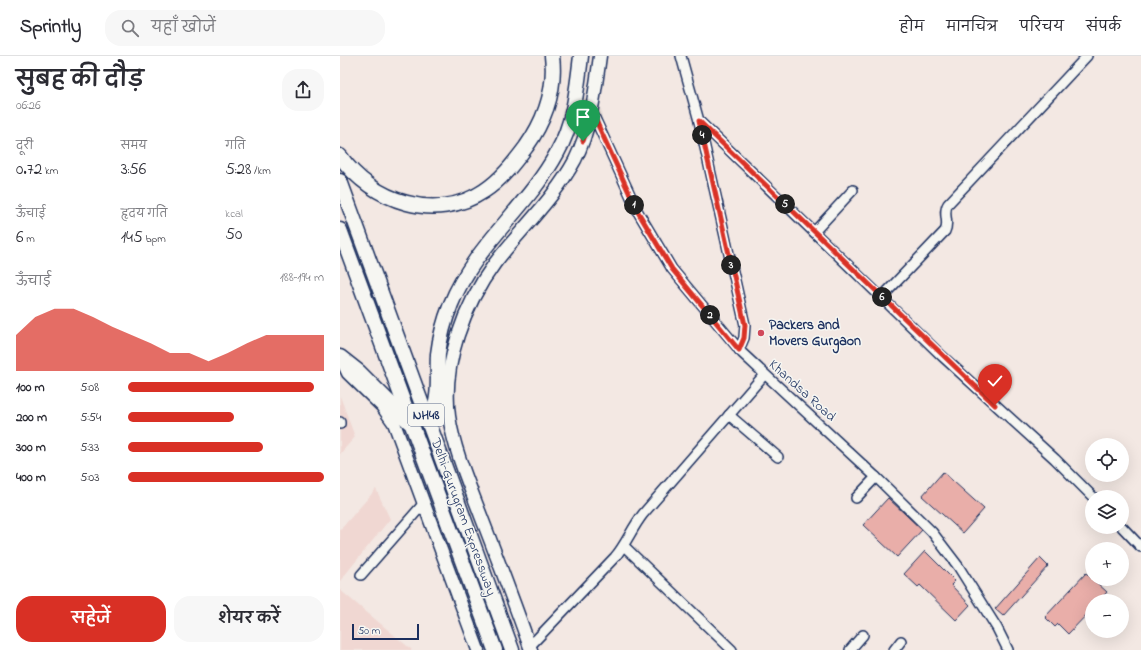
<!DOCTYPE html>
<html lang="hi">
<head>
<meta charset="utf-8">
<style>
  body { margin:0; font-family:"Indie Flower","Playpen Sans Deva",sans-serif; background:#f7f7f7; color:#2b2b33; height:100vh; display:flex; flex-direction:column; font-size:15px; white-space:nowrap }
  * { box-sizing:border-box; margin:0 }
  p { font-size:13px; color:#7c7c81 }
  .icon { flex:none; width:22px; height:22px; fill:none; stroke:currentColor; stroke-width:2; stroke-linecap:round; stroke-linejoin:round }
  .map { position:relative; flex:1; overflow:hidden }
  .details { display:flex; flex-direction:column; background:#fff; width:340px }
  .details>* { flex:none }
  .controls { position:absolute; left:745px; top:382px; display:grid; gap:8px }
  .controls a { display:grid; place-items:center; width:44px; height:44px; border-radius:50%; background:#fff; box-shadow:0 4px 16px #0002; font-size:20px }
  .scale { position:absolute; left:12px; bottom:10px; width:67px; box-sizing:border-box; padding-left:4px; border:2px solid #1b2f5e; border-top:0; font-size:11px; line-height:14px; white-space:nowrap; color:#1b2f5e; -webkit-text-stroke:3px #f6f6f2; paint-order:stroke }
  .pin { position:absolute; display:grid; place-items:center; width:34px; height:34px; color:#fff; margin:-41px -17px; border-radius:50% 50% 50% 0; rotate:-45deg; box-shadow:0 0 4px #0007 }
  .pin .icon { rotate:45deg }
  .km { position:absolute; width:20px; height:20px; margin:-10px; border-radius:50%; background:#222; color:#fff; font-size:11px; line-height:20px; text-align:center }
  .round { display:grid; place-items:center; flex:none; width:42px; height:42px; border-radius:16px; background:#f7f7f7 }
  .summary { display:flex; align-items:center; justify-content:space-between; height:68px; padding:0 16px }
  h1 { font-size:22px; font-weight:600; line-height:30px }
  .metrics { display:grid; grid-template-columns:repeat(3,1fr); gap:6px; height:68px; padding:4px 16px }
  .metrics div { display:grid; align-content:center }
  .metrics b { font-size:17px; font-weight:600 }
  .metrics small { font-size:11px; font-weight:400 }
  .metrics p { font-size:11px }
  .chart { height:112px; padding:8px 16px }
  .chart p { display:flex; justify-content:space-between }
  .chart svg { width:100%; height:72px; margin-top:4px; fill:#d93025; opacity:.7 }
  .action { display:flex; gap:8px; margin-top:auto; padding:8px 16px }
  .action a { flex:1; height:46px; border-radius:16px; background:#d93025; color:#fff; font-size:16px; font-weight:600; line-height:46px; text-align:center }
  .action a+a { background:#f7f7f7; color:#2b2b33 }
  ul { padding:0 16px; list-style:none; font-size:13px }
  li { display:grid; grid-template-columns:64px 48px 1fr; align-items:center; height:30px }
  li i { height:10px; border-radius:5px; background:#d93025 }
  header { display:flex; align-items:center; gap:24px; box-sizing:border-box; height:56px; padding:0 20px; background:#fff; border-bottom:1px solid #e1e1e2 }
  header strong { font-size:19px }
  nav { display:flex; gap:22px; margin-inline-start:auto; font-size:14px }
  .search { width:280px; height:36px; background:#f7f7f7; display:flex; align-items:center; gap:10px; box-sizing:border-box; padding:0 14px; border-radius:16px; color:#7c7c81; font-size:15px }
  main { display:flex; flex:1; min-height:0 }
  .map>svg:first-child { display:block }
</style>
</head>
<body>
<header>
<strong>Sprintly</strong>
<div class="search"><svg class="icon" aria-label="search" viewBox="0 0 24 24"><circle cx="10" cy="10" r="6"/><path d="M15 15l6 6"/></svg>यहाँ खोजें</div>
<nav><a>होम</a><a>मानचित्र</a><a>परिचय</a><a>संपर्क</a></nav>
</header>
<main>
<section class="details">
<div class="summary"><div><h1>सुबह की दौड़</h1><p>06:26</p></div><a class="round"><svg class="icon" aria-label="share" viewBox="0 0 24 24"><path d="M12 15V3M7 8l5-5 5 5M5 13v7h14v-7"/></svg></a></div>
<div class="metrics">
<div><p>दूरी</p><b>0.72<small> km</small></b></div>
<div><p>समय</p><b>3:56</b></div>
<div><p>गति</p><b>5:28<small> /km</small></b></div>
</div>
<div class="metrics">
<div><p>ऊँचाई</p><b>6<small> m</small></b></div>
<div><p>हृदय गति</p><b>145<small> bpm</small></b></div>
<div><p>kcal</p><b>50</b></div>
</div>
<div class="chart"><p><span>ऊँचाई</span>188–194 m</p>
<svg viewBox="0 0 160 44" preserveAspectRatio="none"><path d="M0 44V22L10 11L20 6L30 6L40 11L50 17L60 22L70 27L80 33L90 33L100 38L110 33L120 27L130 22L140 22L150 22L160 22V44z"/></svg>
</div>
<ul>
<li><b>100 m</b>5:08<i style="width:95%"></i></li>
<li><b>200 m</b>5:54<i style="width:54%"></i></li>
<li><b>300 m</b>5:33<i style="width:69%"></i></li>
<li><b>400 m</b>5:03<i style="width:100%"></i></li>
</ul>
<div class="action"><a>सहेजें</a><a>शेयर करें</a></div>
</section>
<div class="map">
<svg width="801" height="594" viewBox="0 0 801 594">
  <rect width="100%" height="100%" fill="#f3e8e3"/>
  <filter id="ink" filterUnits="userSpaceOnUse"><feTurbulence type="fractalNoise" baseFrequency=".025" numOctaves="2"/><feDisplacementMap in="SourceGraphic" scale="8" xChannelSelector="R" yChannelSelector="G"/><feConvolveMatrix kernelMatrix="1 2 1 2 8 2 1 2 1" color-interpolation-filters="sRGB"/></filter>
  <g filter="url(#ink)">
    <g fill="#f0d7d2">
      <path d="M0,340L15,381L0,398Z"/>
      <path d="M36,433L50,463L0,525V474Z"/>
      <path d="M0,534L72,594H0Z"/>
    </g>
    <g fill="#e9aea9" stroke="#1b2f5e">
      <path d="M603,416L644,453L623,477L582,440Z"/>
      <path d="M548,442L582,474L557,501L523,469Z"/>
      <path d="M585,495L615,525L611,529L630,549L616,564L580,529L578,531L564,518Z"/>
      <path d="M700,502L708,510L663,560L655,553Z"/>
      <path d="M746,517L767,536L759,545H752V553L728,578L718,568L715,571L705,561Z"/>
    </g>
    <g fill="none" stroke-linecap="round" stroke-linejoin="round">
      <defs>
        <g id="minor">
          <path d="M341,0L359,65L405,269L404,282L399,294"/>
          <path d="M252,56L298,156L332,213L402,297L538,423L592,476L618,510L657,572L668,594"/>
          <path d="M359,65L602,300L715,403L753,441"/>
          <path d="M474,176L513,134"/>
          <path d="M542,241L605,175C610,166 602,157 608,148L747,0"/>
          <path d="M389,359L438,401"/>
          <path d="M0,366V368"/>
          <path d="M516,442L536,421"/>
          <path d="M782,471L801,491"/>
          <path d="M284,490L392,594"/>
          <path d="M21,519L84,447"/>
          <path d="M190,590L275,501C286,488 292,472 303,458L424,319"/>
          <path d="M510,594L523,579"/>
          <path d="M554,594L561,585"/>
        </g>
        <g id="major">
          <path d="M1,302L8,317L42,350L54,367L138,594"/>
          <path d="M191,594C175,549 158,504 141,460C129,428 114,394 109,360C102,308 124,249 155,207C181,173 214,143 235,104C251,72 255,36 260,0"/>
        </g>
        <g id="highway">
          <path d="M0,100C32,146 96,167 144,135C161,124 174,107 186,91C205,64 216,33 212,0"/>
          <path d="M0,125L172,594"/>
          <path d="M0,174L155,594"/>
          <path d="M0,301L19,316L69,366"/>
          <path d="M90,370C92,360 96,350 97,340C99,326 97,312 98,298C100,281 105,263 111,248C134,190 188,151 217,97C234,67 237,33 241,0"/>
        </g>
      </defs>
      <use href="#minor" stroke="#1b2f5e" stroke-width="12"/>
      <use href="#major" stroke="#1b2f5e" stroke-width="15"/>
      <use href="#highway" stroke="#1b2f5e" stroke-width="17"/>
      <use href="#minor" stroke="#f6f6f2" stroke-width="9"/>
      <use href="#major" stroke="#f6f6f2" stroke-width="12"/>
      <use href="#highway" stroke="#f6f6f2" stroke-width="14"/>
    </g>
  </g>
  <g fill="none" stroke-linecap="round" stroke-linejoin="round" filter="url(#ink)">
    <defs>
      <path id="route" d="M243,85L252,56L298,156L332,213L399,294L404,282L405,269L359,65L655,349"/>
    </defs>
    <use href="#route" stroke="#fff" stroke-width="8"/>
    <use href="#route" stroke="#d93025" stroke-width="5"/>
  </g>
  <circle fill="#d1495b" stroke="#f6f6f2" stroke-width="1.5" cx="421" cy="277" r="4"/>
  <g text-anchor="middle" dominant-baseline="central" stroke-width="3" stroke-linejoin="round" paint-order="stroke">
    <rect fill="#f6f6f2" stroke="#5d6b8a" stroke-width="1" x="68" y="348" width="36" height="22" rx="3"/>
    <g font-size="13" font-weight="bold" fill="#1b2f5e">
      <text x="86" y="359">NH48</text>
    </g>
    <g font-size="14" font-weight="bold" fill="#1b2f5e" stroke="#f6f6f2" text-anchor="start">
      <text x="429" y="269">Packers and<tspan x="429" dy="16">Movers Gurgaon</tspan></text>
    </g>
    <g font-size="14" fill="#1b2f5e" stroke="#f6f6f2">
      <text transform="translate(462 335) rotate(42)">Khandsa Road</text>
      <text transform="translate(123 461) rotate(70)">Delhi-Gurugram Expressway</text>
    </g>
  </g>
</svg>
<div class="controls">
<a><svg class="icon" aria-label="locate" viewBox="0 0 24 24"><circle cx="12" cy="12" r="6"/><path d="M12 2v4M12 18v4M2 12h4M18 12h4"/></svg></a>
<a><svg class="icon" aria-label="layers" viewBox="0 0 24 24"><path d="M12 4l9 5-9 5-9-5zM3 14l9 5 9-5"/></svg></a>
<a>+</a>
<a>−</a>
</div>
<div class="scale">50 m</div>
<div class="pin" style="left:243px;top:85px;background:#1e9e55"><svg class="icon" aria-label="arrive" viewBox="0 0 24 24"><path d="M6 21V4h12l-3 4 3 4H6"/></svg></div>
<div class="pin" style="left:655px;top:349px;background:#d93025"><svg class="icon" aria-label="check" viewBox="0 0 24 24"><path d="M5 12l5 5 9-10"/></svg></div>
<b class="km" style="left:294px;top:149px">1</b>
<b class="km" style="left:370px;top:259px">2</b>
<b class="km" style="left:391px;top:209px">3</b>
<b class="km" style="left:362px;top:79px">4</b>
<b class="km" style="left:445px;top:148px">5</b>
<b class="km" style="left:542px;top:241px">6</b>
</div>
</main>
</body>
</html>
